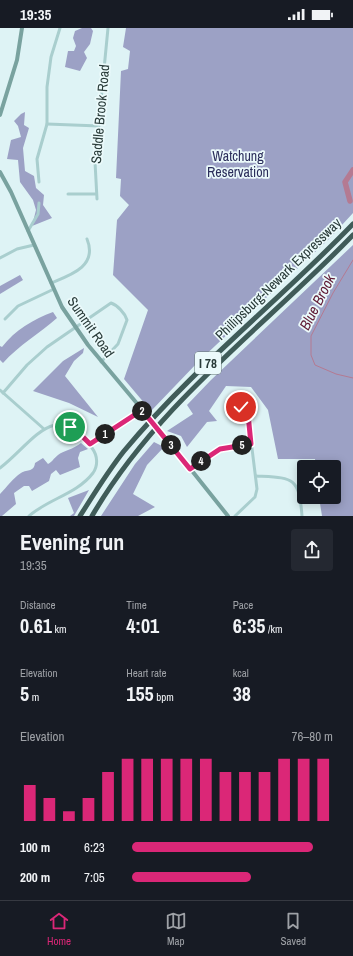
<!DOCTYPE html>
<html lang="en">
<head>
<meta charset="utf-8">
<style>
  body { margin:0; font-family:"Archivo Narrow",sans-serif; background:#242831; color:#f1f3f6; height:100vh; display:flex; flex-direction:column; font-size:15px; white-space:nowrap }
  * { box-sizing:border-box; margin:0 }
  p { font-size:13px; color:#9ea1a6 }
  .icon { flex:none; width:22px; height:22px; fill:none; stroke:currentColor; stroke-width:2; stroke-linecap:round; stroke-linejoin:round }
  .map { position:relative; height:488px; overflow:hidden }
  .drawer { display:flex; flex-direction:column; background:#171b24; flex:1 }
  .drawer>* { flex:none }
  .tools { position:absolute; left:297px; top:432px; display:grid; gap:8px }
  .tools a { display:grid; place-items:center; width:44px; height:44px; border-radius:4px; background:#171b24; box-shadow:0 2px 10px #0003; font-size:20px }
  .pin { position:absolute; display:grid; place-items:center; width:34px; height:34px; color:#fff; margin:-17px; border:2px solid #fff; border-radius:50%; box-shadow:0 1px 4px #0007 }
  .km { position:absolute; width:20px; height:20px; margin:-10px; border-radius:50%; background:#222; color:#fff; font-size:11px; line-height:20px; text-align:center }
  .round { display:grid; place-items:center; flex:none; width:42px; height:42px; border-radius:4px; background:#242831 }
  .head { display:flex; align-items:center; justify-content:space-between; height:68px; padding:0 20px }
  h1 { font-size:22px; font-weight:700; line-height:30px }
  .stats { display:grid; grid-template-columns:repeat(3,1fr); gap:6px; height:68px; padding:4px 20px }
  .stats div { display:grid; align-content:center }
  .stats b { font-size:20px; font-weight:700 }
  .stats small { font-size:11px; font-weight:400 }
  .stats p { font-size:11px }
  .chart { height:112px; padding:8px 20px }
  .chart p { display:flex; justify-content:space-between }
  .chart svg { width:100%; height:72px; margin-top:4px; stroke:#db2777; stroke-width:6 }
  ul { padding:0 20px; list-style:none; font-size:13px }
  li { display:grid; grid-template-columns:64px 48px 1fr; align-items:center; height:30px }
  li i { height:10px; border-radius:5px; background:#db2777 }
  .status { display:flex; justify-content:space-between; align-items:center; height:28px; padding:0 20px; background:#171b24; direction:ltr }
  .status svg { height:11px; fill:currentColor }
  .tab-bar { display:flex; justify-content:space-around; align-items:center; height:56px; border-top:1px solid #363941; background:#171b24; font-size:11px; color:#9ea1a6 }
  .tab-bar a { display:grid; justify-items:center; gap:2px }
  .tab-bar .current { color:#db2777 }
  .map>svg:first-child { display:block }
</style>
</head>
<body>
<div class="status"><b>19:35</b><svg viewBox="0 0 49 12"><path d="M0 12V9h3v3zM5 12V6h3v6zM10 12V3h3v9zM15 12V0h3v12zM26 1h20v11H26zM47 4h2v5h-2z"/></svg></div>
<div class="map">
<svg width="353" height="488" viewBox="0 0 353 488">
  <rect width="100%" height="100%" fill="#def3f5"/>
  <g fill="#9ca1c5">
    <path d="M82,0H91L93,3L90,16L84,24L87,30L80,43L65,39L68,23H74L76,18L73,10L75,3Z"/>
    <path d="M126,0H353V185L330,210L199,333L151,383L124,351L148,282L113,247L117,192L129,177L120,168L121,151L116,150L121,43L128,41L130,23L123,19Z"/>
    <path d="M25,84L24,97L29,100L23,120L25,143L34,148L36,160L44,167L43,177L52,190L32,198L36,182L33,172L20,154L18,132L7,131L11,112L21,109L18,98L14,93L21,86Z"/>
    <path d="M353,217V488H322L319,469H334V439H316L315,431H278L268,382L251,359L226,358L209,383L217,393L207,394L187,419L181,408L167,403L193,386L187,377L211,352Z"/>
    <path d="M20,247L23,252L0,266V258Z"/>
    <path d="M53,284L57,290C39,306 19,317 3,335L0,332V318L2,319C15,302 34,291 53,284Z"/>
    <path d="M84,320L83,325L74,333L65,348L98,389L69,375L33,363L63,333Z"/>
    <path d="M154,414L164,419L147,437L133,466L155,479L138,488H101L135,436Z"/>
    <path d="M81,415L88,421L80,424L78,430L80,439L60,447L56,442L51,446L49,453L32,463L29,458H24L14,465L16,476L2,488H0V466C7,459 13,450 21,445C28,441 34,444 35,435L43,430L48,436C53,433 53,431 58,427C63,423 74,421 81,415Z"/>
    <path d="M89,462L74,488H70L74,485L68,470Z"/>
  </g>
  <g fill="none" stroke-linecap="round" stroke-linejoin="round">
    <path stroke="#b47a92" stroke-width="1" d="M353,232L333,265L311,308V327L315,337L336,346L353,350"/>
    <path stroke="#b47a92" stroke-width="5.5" d="M350,173L345,154L353,142"/>
    <g stroke="#a9cece" stroke-width="3">
      <path d="M47,96L99,98"/>
      <path d="M39,154L37,131L47,96V59L51,29L60,0"/>
      <path d="M68,166H96"/>
      <path d="M97,171L95,134L108,0"/>
      <path d="M28,203L38,186L39,175"/>
      <path d="M0,230L17,221L34,217"/>
      <path d="M51,255C71,247 98,238 87,211"/>
      <path d="M5,291L18,278L54,261"/>
      <path d="M0,362L44,401"/>
      <path d="M3,365L27,337L47,319L111,275C117,277 125,285 127,292L118,316L101,334"/>
      <path d="M90,416L142,382"/>
      <path d="M0,440C31,417 56,367 92,420C98,428 98,438 93,445C77,466 48,471 29,488"/>
      <path d="M190,441C211,424 224,418 251,415"/>
      <path d="M256,448C293,450 299,448 302,488"/>
      <path d="M235,488L255,469L257,461L248,388L246,382L241,379"/>
    </g>
    <g stroke="#79a29f" stroke-width="4">
      <path d="M0,87L17,32L22,0"/>
      <path d="M0,144L11,164L62,279L88,317L145,385"/>
      <path d="M169,414L228,488"/>
    </g>
    <g stroke="#405c59" stroke-width="5">
      <path d="M80,488C94,466 108,443 124,423C193,340 279,273 353,196"/>
      <path d="M92,488C157,376 264,299 353,207"/>
    </g>
    <path stroke="#79a29f" stroke-width="4" d="M145,385L169,414"/>
  </g>
  <g fill="none" stroke-linecap="round" stroke-linejoin="round">
    <defs>
      <path id="route" d="M70,399L79,405L90,416L142,382L190,441L220,421L251,416L248,386L244,380L241,379"/>
    </defs>
    <use href="#route" stroke="#fff" stroke-width="8"/>
    <use href="#route" stroke="#db2777" stroke-width="5"/>
  </g>
  <g text-anchor="middle" dominant-baseline="central" stroke-width="3.5" stroke-linejoin="round" paint-order="stroke">
    <rect fill="#ebfafb" stroke="#637473" stroke-width="1" x="195" y="324" width="26" height="22" rx="3"/>
    <g font-size="13" font-weight="bold" fill="#293b39">
      <text x="208" y="335">I 78</text>
    </g>
    <g font-size="14" fill="#293b39" stroke="#ebfafb">
      <text transform="translate(100 86) rotate(-85)">Saddle Brook Road</text>
      <text transform="translate(278 251) rotate(-44)">Phillipsburg-Newark Expressway</text>
      <text transform="translate(91 299) rotate(55)">Summit Road</text>
    </g>
    <g font-size="14" fill="#2b2e5b" stroke="#ebfafb">
      <text x="238" y="128">Watchung<tspan x="238" dy="16">Reservation</tspan></text>
    </g>
    <g font-size="15" font-style="italic" fill="#601b35" stroke="#ebfafb">
      <text transform="translate(317 274) rotate(-63)">Blue Brook</text>
    </g>
  </g>
</svg>
<div class="tools">
<a><svg class="icon" aria-label="locate" viewBox="0 0 24 24"><circle cx="12" cy="12" r="6"/><path d="M12 2v4M12 18v4M2 12h4M18 12h4"/></svg></a>
</div>
<div class="pin" style="left:70px;top:399px;background:#1e9e55"><svg class="icon" aria-label="arrive" viewBox="0 0 24 24"><path d="M6 21V4h12l-3 4 3 4H6"/></svg></div>
<div class="pin" style="left:241px;top:379px;background:#d93025"><svg class="icon" aria-label="check" viewBox="0 0 24 24"><path d="M5 12l5 5 9-10"/></svg></div>
<b class="km" style="left:105px;top:406px">1</b>
<b class="km" style="left:142px;top:383px">2</b>
<b class="km" style="left:171px;top:417px">3</b>
<b class="km" style="left:201px;top:433px">4</b>
<b class="km" style="left:242px;top:417px">5</b>
</div>
<section class="drawer">
<div class="head"><div><h1>Evening run</h1><p>19:35</p></div><a class="round"><svg class="icon" aria-label="share" viewBox="0 0 24 24"><path d="M12 15V3M7 8l5-5 5 5M5 13v7h14v-7"/></svg></a></div>
<div class="stats">
<div><p>Distance</p><b>0.61<small> km</small></b></div>
<div><p>Time</p><b>4:01</b></div>
<div><p>Pace</p><b>6:35<small> /km</small></b></div>
</div>
<div class="stats">
<div><p>Elevation</p><b>5<small> m</small></b></div>
<div><p>Heart rate</p><b>155<small> bpm</small></b></div>
<div><p>kcal</p><b>38</b></div>
</div>
<div class="chart"><p><span>Elevation</span>76–80 m</p>
<svg viewBox="0 0 160 44" preserveAspectRatio="none"><path d="M5 44V22M15 44V30M25 44V38M35 44V30M45 44V14M55 44V6M65 44V6M75 44V6M85 44V6M95 44V6M105 44V14M115 44V14M125 44V14M135 44V6M145 44V6M155 44V6"/></svg>
</div>
<ul>
<li><b>100 m</b>6:23<i style="width:90%"></i></li>
<li><b>200 m</b>7:05<i style="width:59%"></i></li>
</ul>
</section>
<nav class="tab-bar">
<a class="current"><svg class="icon" aria-label="home" viewBox="0 0 24 24"><path d="M3 11l9-7 9 7M6 9v11h12V9"/></svg>Home</a>
<a><svg class="icon" aria-label="map" viewBox="0 0 24 24"><path d="M3 6l6-2 6 2 6-2v14l-6 2-6-2-6 2zM9 4v14M15 6v14"/></svg>Map</a>
<a><svg class="icon" aria-label="saved" viewBox="0 0 24 24"><path d="M7 4h10v16l-5-4-5 4z"/></svg>Saved</a>
</nav>
</body>
</html>
